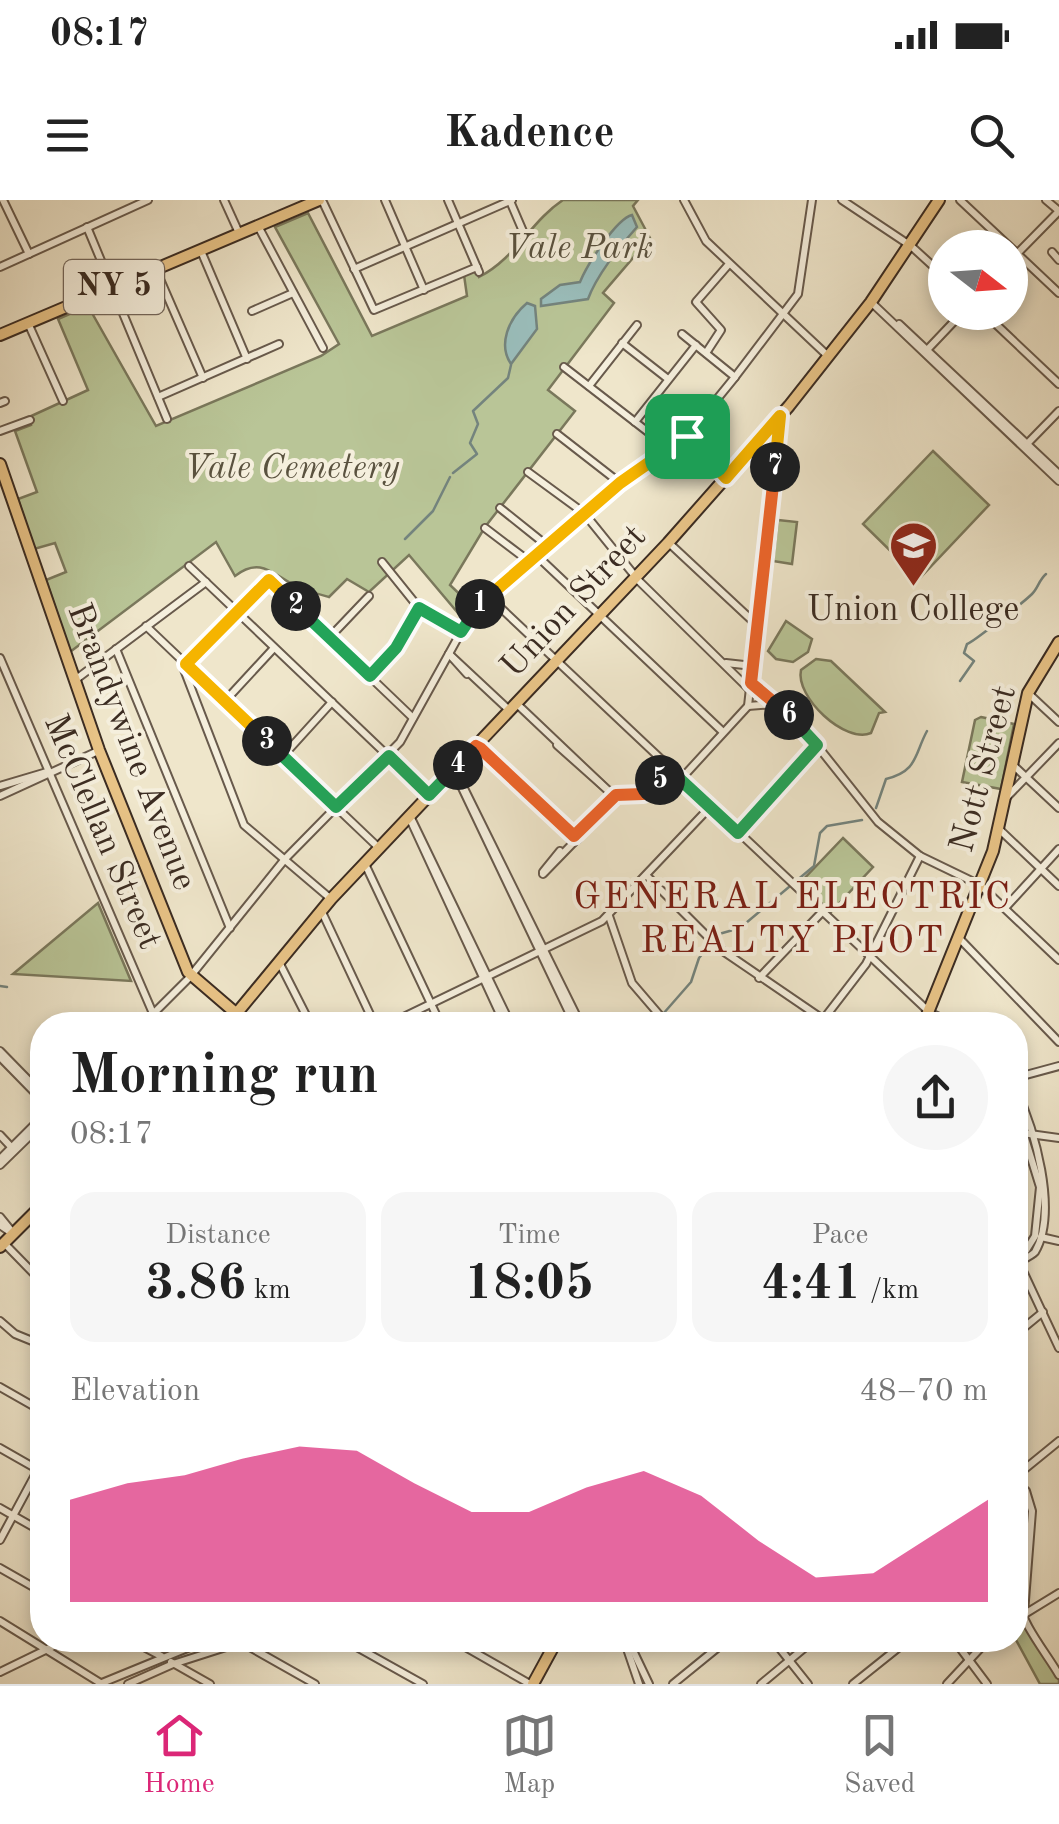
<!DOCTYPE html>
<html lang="en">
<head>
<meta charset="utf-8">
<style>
  body { margin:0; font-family:"Old Standard TT",serif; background:#f6f6f6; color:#222; height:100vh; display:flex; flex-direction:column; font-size:38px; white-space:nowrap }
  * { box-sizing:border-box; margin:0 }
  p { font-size:32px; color:#767676 }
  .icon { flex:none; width:55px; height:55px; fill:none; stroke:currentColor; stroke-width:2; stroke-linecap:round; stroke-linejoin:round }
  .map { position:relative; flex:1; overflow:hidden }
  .side { position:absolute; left:30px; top:812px; width:998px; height:640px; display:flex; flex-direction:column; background:#fff; border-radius:40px; box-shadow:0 5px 15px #0003 }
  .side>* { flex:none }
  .needle { width:65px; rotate:107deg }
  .buttons { position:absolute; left:928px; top:30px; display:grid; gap:20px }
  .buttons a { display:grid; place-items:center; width:100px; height:100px; border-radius:50%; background:#fff; box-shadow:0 5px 15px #0003; font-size:50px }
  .pin { position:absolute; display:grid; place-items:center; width:85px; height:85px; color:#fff; margin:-42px; border-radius:20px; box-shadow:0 5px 15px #0006 }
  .km { position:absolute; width:50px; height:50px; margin:-25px; border-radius:50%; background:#222; color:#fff; font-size:28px; line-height:50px; text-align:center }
  .round { display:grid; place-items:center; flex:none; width:105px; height:105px; border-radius:52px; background:#f6f6f6 }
  .headline { display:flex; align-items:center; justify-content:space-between; height:170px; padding:0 40px }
  h1 { font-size:55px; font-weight:700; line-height:75px }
  .stats { display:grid; grid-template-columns:repeat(3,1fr); gap:15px; height:170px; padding:10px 40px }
  .stats div { display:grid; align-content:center; border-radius:25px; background:#f6f6f6; text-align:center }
  .stats b { font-size:50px; font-weight:700 }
  .stats small { font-size:28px; font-weight:400 }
  .stats p { font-size:28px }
  .chart { height:280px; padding:20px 40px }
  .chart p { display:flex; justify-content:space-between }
  .chart svg { width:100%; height:180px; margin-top:10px; fill:#db2777; opacity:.7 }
  .status { display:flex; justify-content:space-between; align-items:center; height:70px; padding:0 50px; background:#fff; direction:ltr }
  .status svg { height:28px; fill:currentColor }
  header { display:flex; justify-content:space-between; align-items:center; height:130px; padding:0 40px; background:#fff; font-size:45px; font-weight:700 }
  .dock { display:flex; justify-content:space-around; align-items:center; height:140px; border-top:2px solid #e0e0e0; background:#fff; font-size:28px; color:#767676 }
  .dock a { display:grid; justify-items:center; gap:5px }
  .dock .active { color:#db2777 }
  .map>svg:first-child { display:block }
</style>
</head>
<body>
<div class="status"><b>08:17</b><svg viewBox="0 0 49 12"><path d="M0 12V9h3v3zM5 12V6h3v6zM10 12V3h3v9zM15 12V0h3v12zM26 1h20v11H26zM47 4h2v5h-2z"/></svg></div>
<header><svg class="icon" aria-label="menu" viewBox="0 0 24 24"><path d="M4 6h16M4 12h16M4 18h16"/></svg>Kadence<svg class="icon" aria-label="search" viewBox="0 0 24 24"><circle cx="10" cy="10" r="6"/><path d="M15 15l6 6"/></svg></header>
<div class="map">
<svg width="1059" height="1484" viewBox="0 0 1059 1484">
  <rect width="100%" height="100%" fill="#efe6cb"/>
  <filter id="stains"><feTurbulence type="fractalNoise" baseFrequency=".002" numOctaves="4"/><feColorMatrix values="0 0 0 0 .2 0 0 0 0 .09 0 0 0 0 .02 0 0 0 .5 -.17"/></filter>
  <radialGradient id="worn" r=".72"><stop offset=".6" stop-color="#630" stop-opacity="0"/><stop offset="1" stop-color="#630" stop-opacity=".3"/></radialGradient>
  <g fill="#b9c597" stroke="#7a785c" stroke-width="2.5">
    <path d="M563,0H638L633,6L650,38L603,93L614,103L548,190L575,211L485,327L450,385L472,406L463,419L409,355L369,392L347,379L329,397C318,394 306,391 296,386C273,375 261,356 235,376L216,342L70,452L46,380L66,372L55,343L34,349L18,299L37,292L15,231L31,225L29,217L88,190L58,119L88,106L156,226L321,156L339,144L275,27L308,13L372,136L467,96L464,75L475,69L479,77C516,58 531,21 563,0Z"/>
    <path d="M933,251L989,305L919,379L863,324Z"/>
    <path d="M778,320L797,322L792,364L773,361Z"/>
    <path d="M786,421L812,439L808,452L793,462L776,459L768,451Z"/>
    <path d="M816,459L831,461L885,512L879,513L871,533C845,544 795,497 801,470Z"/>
    <path d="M981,517L1014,524L1001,589L962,582L975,520Z"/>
    <path d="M843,638L873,667L831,712L800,683Z"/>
    <path d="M98,703L131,781L13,774Z"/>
    <path d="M1027,1425L1059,1480V1484H1040L1015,1438V1430Z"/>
  </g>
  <g fill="#9abebc" stroke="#74847e" stroke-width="2.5">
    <path d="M632,15L637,27C618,48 596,77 588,99L541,106V99L560,85L580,82C587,65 616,19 632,15Z"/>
    <path d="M527,103L535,106L537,129L511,164C498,145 508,119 527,103Z"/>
  </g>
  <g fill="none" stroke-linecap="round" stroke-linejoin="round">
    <g stroke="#74847e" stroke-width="2.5">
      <path d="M453,273L477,254L470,243L478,224L473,211L508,178L511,165"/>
      <path d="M405,339L433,311L450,277"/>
      <path d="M960,481L974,461L964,453L967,444C972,443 1025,401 1032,394C1038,388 1039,380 1046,374"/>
      <path d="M876,608L886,579C918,571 914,555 927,531"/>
      <path d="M0,786L7,787"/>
      <path d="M663,814L691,782L699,758L719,734L740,728L814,666L820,633L827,626L862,620"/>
      <path d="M653,825L657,819"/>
    </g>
    <defs>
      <g id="minor">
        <path d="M3,0L29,54"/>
        <path d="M224,0L239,33"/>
        <path d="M322,0L374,110L477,67"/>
        <path d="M385,0L424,90"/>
        <path d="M448,0L479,72"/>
        <path d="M684,0L706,41L829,157"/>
        <path d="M842,0L911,46L945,77"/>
        <path d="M960,0L1059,93"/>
        <path d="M1046,0L1059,11"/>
        <path d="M510,1L525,36"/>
        <path d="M258,26L323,148"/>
        <path d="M87,27L167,219"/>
        <path d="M201,51L247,159"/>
        <path d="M1052,52L1059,60"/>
        <path d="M1010,61L1059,11"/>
        <path d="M0,67L148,0"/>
        <path d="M354,69L512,0"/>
        <path d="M156,70L203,178"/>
        <path d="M872,103L1059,281"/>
        <path d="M252,111L293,93"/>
        <path d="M983,112L1059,184"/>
        <path d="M28,123L63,201"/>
        <path d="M899,124L1059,274"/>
        <path d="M682,134L735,177"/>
        <path d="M622,143L668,179"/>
        <path d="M926,151L963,112"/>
        <path d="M706,153L721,130L696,102L729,64"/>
        <path d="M564,167L670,249"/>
        <path d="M589,186L637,125"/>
        <path d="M158,197L279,144"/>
        <path d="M0,203L5,201"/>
        <path d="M635,222L696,145"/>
        <path d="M0,231L30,220"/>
        <path d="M557,234L620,283"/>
        <path d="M687,236L725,277"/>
        <path d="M1025,246L1059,211"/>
        <path d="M528,272L584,313L639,381L750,490"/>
        <path d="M500,308L545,344"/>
        <path d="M485,328L526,359"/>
        <path d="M669,343L758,426"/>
        <path d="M534,353L723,532"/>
        <path d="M382,362L419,408L461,432"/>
        <path d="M189,366L429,595"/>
        <path d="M487,395L943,825"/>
        <path d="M146,426L379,648"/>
        <path d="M329,438L369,396"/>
        <path d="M116,449L230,728"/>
        <path d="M449,454L509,510"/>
        <path d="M449,454L467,474"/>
        <path d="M0,458L158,825"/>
        <path d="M726,463L753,466"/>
        <path d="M369,476L396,448L419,408"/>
        <path d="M75,480L206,382"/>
        <path d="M751,483L800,524L878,622L920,656L980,685L1059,760"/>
        <path d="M1029,494L1059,522"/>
        <path d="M225,501L274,448"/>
        <path d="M517,504L615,597"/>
        <path d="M748,506L773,504"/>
        <path d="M557,545L612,594"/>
        <path d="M476,548L574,642"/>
        <path d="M283,556L332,502"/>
        <path d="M1013,565L1059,608"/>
        <path d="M455,570L581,825"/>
        <path d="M454,571L575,825"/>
        <path d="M681,579L748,506L780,217"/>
        <path d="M0,586L47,572"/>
        <path d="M617,595L643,594L670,569"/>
        <path d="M0,596L98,551"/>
        <path d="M1006,598L1059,543"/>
        <path d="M542,605L578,639"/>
        <path d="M410,616L511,825"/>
        <path d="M409,617L505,825"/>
        <path d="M999,629L1059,686"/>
        <path d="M738,633L817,545"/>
        <path d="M365,664L441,825"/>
        <path d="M543,672L560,651"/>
        <path d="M543,674L609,606L619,590L647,591"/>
        <path d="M648,677L720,749L824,820"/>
        <path d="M331,699L244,625L183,467L269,380L413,518"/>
        <path d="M1005,708L1059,649"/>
        <path d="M322,712L375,825"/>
        <path d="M609,716L632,783L668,825"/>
        <path d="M959,738L1059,842"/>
        <path d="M280,764L311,825"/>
        <path d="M759,778L823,711"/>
        <path d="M935,815L956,825"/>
        <path d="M142,825L189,778L285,659L400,542L461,432L487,395L620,283L687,236L735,177L798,94L812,0"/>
        <path d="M387,825L602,721L710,607"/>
        <path d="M819,825L866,764L920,656"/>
        <path d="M0,851L42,894"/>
        <path d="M0,857L42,900"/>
        <path d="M1015,878L1059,866"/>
        <path d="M1015,887C1034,928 1059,1011 1035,1052C1030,1057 1021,1060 1015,1064"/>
        <path d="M1015,906L1040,987L1035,1036L1020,1060"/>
        <path d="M1015,932L1059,938"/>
        <path d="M0,935L14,950"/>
        <path d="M0,959L42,917"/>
        <path d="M0,965L42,924"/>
        <path d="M0,1017L13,1033"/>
        <path d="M0,1025L13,1034"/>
        <path d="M1041,1037L1059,1041"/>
        <path d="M4,1043L42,1082"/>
        <path d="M1015,1054L1059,1148"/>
        <path d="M0,1121L15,1134L42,1145"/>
        <path d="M1015,1135L1043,1112"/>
        <path d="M0,1187L42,1211"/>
        <path d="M0,1248L42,1272"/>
        <path d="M1015,1277L1059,1241"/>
        <path d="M1015,1281L1026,1291L1032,1311L1024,1413"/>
        <path d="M1015,1291C1033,1324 1013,1364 1018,1399C1021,1423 1047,1454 1059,1475"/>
        <path d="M0,1308L42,1332"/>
        <path d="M0,1340L42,1262"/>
        <path d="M0,1368L42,1392"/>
        <path d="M1015,1420L1059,1393"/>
        <path d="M0,1421L102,1484"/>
        <path d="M131,1440L161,1456"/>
        <path d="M344,1440L423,1484"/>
        <path d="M453,1440L530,1484"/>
        <path d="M624,1440L639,1484"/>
        <path d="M628,1440L649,1484"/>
        <path d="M773,1440L808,1484"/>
        <path d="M954,1440L987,1484"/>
        <path d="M239,1441L315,1484"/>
        <path d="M171,1462L210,1484"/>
        <path d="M0,1472L66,1440"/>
        <path d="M102,1483L207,1440"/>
        <path d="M128,1484L173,1464L248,1440"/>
        <path d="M673,1484L727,1440"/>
        <path d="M761,1484L814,1440"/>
        <path d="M853,1484L908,1440"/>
        <path d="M947,1484L988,1440"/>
      </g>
      <g id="major">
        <path d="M0,135L319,0"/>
        <path d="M0,264L99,550L188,772L238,815"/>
        <path d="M227,825L331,699L668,343L789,206L871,102L939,0"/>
        <path d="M923,825L993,651L1028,493L1059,442"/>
        <path d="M0,1047L42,1005"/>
        <path d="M533,1484L557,1440"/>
      </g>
    </defs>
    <use href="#minor" stroke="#685a4c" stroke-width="10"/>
    <use href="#major" stroke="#3b2c22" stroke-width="14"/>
    <use href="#minor" stroke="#f5efdd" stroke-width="6"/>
    <use href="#major" stroke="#e8c386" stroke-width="10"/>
  </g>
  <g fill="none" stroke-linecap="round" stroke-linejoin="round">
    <defs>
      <path id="split-1" d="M480,404L620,283L687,236"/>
      <path id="split-2" d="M296,406L370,476L396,448L419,408L461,432L480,404"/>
      <path id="split-3" d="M267,541L186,464L269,380L296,406"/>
      <path id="split-4" d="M267,541L336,607L389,556L429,595L458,565"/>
      <path id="split-5" d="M458,565L476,546L480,548L574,636L616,595L643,594L660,580"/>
      <path id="split-6" d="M660,580L670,570L738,633L817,545L789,515"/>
      <path id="split-7" d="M775,267L751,483L789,515"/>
      <path id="split-8" d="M687,236L726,278L780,216L775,267"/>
    </defs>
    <use href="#split-1" stroke="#fff" stroke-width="20"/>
    <use href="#split-2" stroke="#fff" stroke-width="20"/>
    <use href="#split-3" stroke="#fff" stroke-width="20"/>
    <use href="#split-4" stroke="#fff" stroke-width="20"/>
    <use href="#split-5" stroke="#fff" stroke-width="20"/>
    <use href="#split-6" stroke="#fff" stroke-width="20"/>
    <use href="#split-7" stroke="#fff" stroke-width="20"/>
    <use href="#split-8" stroke="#fff" stroke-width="20"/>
    <use href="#split-1" stroke="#f5b400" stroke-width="12"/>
    <use href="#split-2" stroke="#22a559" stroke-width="12"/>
    <use href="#split-3" stroke="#f5b400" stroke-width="12"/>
    <use href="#split-4" stroke="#22a559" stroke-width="12"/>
    <use href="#split-5" stroke="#f0652b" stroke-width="12"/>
    <use href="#split-6" stroke="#22a559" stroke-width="12"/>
    <use href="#split-7" stroke="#f0652b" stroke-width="12"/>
    <use href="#split-8" stroke="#f5b400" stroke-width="12"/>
  </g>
  <defs>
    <symbol id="university-pin" viewBox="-11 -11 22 30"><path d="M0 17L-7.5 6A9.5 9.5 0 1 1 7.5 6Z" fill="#8f2418" stroke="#f5efdd"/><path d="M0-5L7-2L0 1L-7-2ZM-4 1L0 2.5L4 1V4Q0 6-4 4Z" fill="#fff"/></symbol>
  </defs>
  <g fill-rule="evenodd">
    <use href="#university-pin" x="886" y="318" width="55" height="75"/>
  </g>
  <g text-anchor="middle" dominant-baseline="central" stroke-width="8" stroke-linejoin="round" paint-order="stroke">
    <rect fill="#f5efdd" stroke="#73665a" stroke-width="2.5" x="64" y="60" width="100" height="54" rx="8"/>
    <g font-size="32" font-weight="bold" fill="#3b2c22">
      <text x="114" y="87">NY 5</text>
    </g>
    <g font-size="35" font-style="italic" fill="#5a523f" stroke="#f5efdd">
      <text x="579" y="48">Vale Park</text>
      <text x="292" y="268">Vale Cemetery</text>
    </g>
    <g font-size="35" fill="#3b2c22" stroke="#f5efdd">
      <text transform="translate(574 402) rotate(-47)">Union Street</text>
      <text transform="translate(131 547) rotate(69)">Brandywine Avenue</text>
      <text transform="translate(984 569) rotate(-75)">Nott Street</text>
      <text transform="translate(102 632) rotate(67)">McClellan Street</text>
    </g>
    <g font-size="35" fill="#3b2c22" stroke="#f5efdd">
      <text x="913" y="410">Union College</text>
    </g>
    <g font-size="38" letter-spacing="2.5" fill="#7a1f14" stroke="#f5efdd">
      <text x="793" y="698">GENERAL ELECTRIC<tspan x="793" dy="44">REALTY PLOT</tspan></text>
    </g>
  </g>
  <rect width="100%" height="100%" filter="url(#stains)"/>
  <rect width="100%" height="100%" fill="url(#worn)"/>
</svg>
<div class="buttons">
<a><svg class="needle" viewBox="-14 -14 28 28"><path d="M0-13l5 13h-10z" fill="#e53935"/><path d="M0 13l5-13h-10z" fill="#767676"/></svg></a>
</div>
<div class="pin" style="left:687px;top:236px;background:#1e9e55"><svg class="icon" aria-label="arrive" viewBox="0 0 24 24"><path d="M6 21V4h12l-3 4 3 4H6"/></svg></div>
<b class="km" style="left:480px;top:404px">1</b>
<b class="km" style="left:296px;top:406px">2</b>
<b class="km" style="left:267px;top:541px">3</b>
<b class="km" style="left:458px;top:565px">4</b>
<b class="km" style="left:660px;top:580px">5</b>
<b class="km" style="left:789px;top:515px">6</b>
<b class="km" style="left:775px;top:267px">7</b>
<section class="side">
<div class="headline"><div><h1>Morning run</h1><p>08:17</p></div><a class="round"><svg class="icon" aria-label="share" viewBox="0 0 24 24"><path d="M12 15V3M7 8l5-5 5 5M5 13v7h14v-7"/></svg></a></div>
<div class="stats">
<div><p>Distance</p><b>3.86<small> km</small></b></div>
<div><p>Time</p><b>18:05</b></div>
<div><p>Pace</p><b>4:41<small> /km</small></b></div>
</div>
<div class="chart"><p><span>Elevation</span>48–70 m</p>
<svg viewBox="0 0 160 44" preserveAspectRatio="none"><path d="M0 44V19L10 15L20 13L30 9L40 6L50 7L60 15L70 22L80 22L90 16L100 12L110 18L120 29L130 38L140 37L150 28L160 19V44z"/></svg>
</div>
</section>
</div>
<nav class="dock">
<a class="active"><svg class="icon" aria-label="home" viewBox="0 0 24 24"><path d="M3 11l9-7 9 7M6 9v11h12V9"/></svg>Home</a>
<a><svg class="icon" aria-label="map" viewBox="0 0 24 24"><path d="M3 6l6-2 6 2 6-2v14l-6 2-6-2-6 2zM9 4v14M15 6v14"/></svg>Map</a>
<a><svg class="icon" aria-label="saved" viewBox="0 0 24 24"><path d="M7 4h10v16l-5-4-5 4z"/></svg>Saved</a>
</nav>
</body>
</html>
